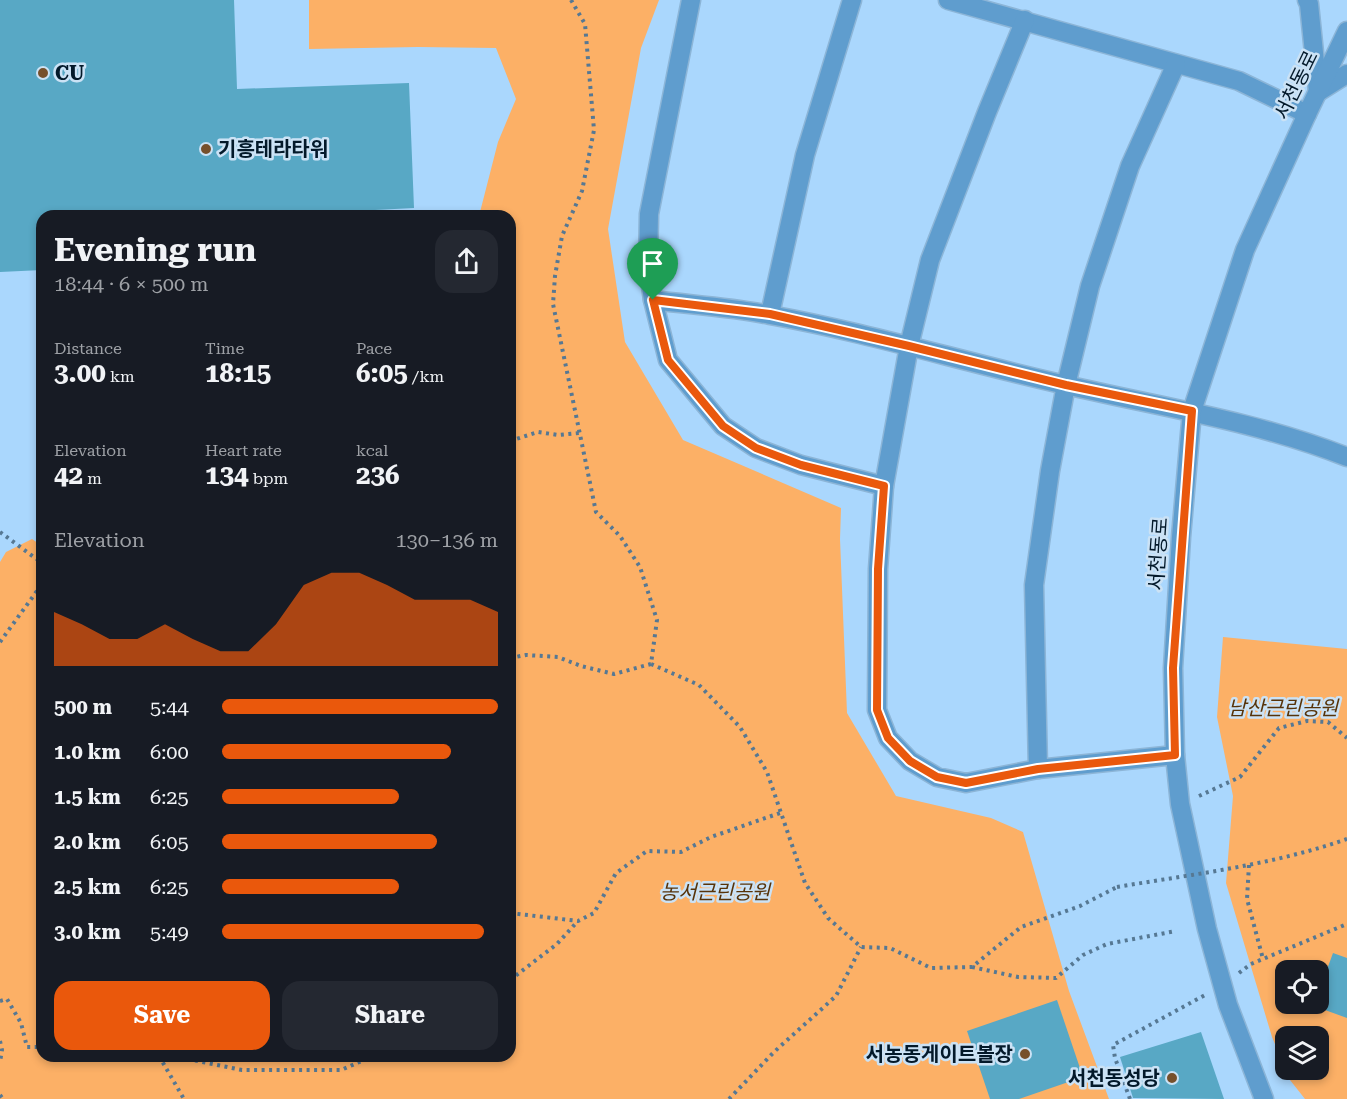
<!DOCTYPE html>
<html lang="en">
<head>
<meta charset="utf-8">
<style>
  body { margin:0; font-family:"Roboto Serif","Noto Sans KR",serif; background:#242831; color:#f1f3f6; height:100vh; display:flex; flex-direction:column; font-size:22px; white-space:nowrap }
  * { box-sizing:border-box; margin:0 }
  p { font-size:20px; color:#9ea1a6 }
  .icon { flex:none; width:33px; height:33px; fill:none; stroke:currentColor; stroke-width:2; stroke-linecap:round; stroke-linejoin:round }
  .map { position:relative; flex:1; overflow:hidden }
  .side { position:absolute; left:36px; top:210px; width:480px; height:852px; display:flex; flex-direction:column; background:#171b24; border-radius:18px; box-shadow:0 3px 9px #0003 }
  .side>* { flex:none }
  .tools { position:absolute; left:1275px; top:960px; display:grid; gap:12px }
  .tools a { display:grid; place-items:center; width:54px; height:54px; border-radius:12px; background:#171b24; box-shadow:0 3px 9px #0003; font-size:30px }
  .pin { position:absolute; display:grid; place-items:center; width:51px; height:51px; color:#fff; margin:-62px -26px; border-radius:50% 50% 50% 0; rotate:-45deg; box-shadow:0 0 6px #0007 }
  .pin .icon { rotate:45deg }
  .round { display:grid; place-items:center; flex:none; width:63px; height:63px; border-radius:18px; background:#242831 }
  .head { display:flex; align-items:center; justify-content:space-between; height:102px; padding:0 18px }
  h1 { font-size:33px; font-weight:700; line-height:45px }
  .metrics { display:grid; grid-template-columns:repeat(3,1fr); gap:9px; height:102px; padding:6px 18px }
  .metrics div { display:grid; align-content:center }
  .metrics b { font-size:26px; font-weight:700 }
  .metrics small { font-size:16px; font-weight:400 }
  .metrics p { font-size:16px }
  .chart { height:168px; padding:12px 18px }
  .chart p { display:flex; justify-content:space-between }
  .chart svg { width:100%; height:108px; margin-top:6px; fill:#ea580c; opacity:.7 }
  .button { display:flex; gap:12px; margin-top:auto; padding:12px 18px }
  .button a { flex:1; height:69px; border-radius:18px; background:#ea580c; color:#fff; font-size:24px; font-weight:700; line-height:69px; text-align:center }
  .button a+a { background:#242831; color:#f1f3f6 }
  ul { padding:0 18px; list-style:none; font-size:20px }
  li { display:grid; grid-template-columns:96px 72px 1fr; align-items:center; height:45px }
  li i { height:15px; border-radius:8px; background:#ea580c }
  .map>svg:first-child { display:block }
</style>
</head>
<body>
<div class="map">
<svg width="1347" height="1099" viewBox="0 0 1347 1099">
  <rect width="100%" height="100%" fill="#aad7fd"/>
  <g fill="#fcb066" fill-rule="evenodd">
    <path d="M309,0H659L641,48L608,229L625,342L683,440L841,508L840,539L847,713L896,796L991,818L1023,832L1069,991L1109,1099H0V562L6,552L32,539L42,546V1056H510V216H479L498,142L516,99L496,48L418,47L309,49Z"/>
    <path d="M1223,637L1347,649V1099H1305L1290,1080L1286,1070H1318V1036H1286L1285,1068L1272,1037L1226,883L1233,796L1217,717ZM1286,970H1318V1004H1286Z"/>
  </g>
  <g fill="#58a8c5">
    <path d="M0,0H234L237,89L409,83L414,208L375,210V216H42V270L0,272Z"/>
    <path d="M1333,953L1347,958V1018L1314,1006L1315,1004H1318V994Z"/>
    <path d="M1057,1000L1083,1077L1019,1099H990L967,1031Z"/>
    <path d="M1201,1032L1224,1099L1133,1098L1120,1057Z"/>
  </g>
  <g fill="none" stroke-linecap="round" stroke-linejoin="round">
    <defs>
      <g id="minor">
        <path d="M691,0L649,214L648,265L653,300L668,360L723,426L756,448L801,465L884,486"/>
        <path d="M948,0L1239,81L1307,114"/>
        <path d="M1307,0L1309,4L1318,92L1347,74"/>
        <path d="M1025,20L987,112L930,260L909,346L884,486L878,569L877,710L888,738L910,761L937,777L966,783L1038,769L1175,755"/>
        <path d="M653,300C692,305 732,307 770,315C870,333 967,363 1066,385C1160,407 1256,421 1347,457"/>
        <path d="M770,314L805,155L852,0"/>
        <path d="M1038,769L1034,585L1050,471L1066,385L1090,286L1130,166L1176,64"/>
        <path d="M1264,1099L1228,1005L1207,929L1180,804L1175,755L1173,668L1181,537L1192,411L1245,250L1307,114L1347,31"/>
      </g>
    </defs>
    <use href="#minor" stroke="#8cb5d7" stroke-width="21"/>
    <g stroke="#567893" stroke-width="4" stroke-dasharray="3 4.5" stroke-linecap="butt">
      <path d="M571,0L585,24L594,130L582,191L562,236L555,276L553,304L596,512L620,536L640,567L657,620L651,664L699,685L740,727L767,772L805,883L828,918L861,947L890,948L931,968L972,967L1021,927L1080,906L1117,887"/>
      <path d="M510,441L538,432L558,435L580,433"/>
      <path d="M0,532L42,563"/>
      <path d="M0,642L42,584"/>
      <path d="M510,658L526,655L558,657L581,666L614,674L651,664"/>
      <path d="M1199,796L1240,777L1279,728L1307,721L1328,722L1347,738"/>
      <path d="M1249,865L1247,899L1263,959"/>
      <path d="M510,913L578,921L594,913L616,873L647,851L681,852L711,837L780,813"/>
      <path d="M972,967L1018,977L1056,978L1083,955L1107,944L1176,931"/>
      <path d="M1239,973L1251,964L1347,924"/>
      <path d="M510,980L557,944L577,922"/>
      <path d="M0,1001L7,999L21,1023L27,1047H38L42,1043"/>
      <path d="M0,1041L2,1050L0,1062"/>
      <path d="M98,1056H99"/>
      <path d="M159,1056L184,1099"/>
      <path d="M173,1056L242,1070H341L373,1056"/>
      <path d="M0,1095L3,1099"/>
      <path d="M729,1099L774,1052L836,996L861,947"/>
      <path d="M1130,1099L1115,1058L1113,1045L1205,995"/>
    </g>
    <use href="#minor" stroke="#5f9dce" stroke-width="18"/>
    <path stroke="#567893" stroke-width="4" stroke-dasharray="3 4.5" stroke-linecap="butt" d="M1117,887C1194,874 1273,865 1347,839"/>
  </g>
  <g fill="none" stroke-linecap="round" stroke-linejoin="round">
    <defs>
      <path id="route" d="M653,300L770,314L909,346L1066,385L1192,411L1173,668L1175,755L1038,769L966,783L937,777L910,761L888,738L877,710L878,569L884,486L801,465L756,448L723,426L668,360Z"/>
    </defs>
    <use href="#route" stroke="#fff" stroke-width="12"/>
    <use href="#route" stroke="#ea580c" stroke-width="8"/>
  </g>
  <g fill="#76502c" stroke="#cbe2f5" stroke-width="2">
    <circle cx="43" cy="73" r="6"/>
    <circle cx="206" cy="149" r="6"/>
    <circle cx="1025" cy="1054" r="6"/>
    <circle cx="1172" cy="1078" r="6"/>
  </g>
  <g text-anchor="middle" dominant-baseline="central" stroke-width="5" stroke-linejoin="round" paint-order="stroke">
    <g font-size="20" font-weight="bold" fill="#03192a" stroke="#cbe2f5" text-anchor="start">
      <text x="55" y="73">CU</text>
      <text x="218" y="149">기흥테라타워</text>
      <text x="1013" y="1054" text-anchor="end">서농동게이트볼장</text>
      <text x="1160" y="1078" text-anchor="end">서천동성당</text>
    </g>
    <g font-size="20" fill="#03192a" stroke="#cbe2f5">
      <text transform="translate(1296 85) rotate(-64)">서천동로</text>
      <text transform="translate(1158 554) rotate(-86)">서천동로</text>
    </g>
    <g font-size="20" font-style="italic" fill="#573309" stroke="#cbe2f5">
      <text x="1283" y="708">남산근린공원</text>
      <text x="715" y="892">농서근린공원</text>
    </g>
  </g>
</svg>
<div class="tools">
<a><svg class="icon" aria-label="locate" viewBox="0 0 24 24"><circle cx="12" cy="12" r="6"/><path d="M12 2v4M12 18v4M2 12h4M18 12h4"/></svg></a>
<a><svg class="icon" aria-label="layers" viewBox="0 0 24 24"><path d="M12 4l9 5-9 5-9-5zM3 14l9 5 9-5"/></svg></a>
</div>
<div class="pin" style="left:653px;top:300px;background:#1e9e55"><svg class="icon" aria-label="arrive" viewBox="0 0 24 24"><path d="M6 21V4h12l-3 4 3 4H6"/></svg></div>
<section class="side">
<div class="head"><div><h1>Evening run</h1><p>18:44 · 6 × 500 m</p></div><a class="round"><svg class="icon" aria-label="share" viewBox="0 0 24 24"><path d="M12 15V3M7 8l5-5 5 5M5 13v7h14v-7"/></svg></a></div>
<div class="metrics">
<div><p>Distance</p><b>3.00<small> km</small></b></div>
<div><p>Time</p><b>18:15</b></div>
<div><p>Pace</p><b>6:05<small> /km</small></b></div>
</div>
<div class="metrics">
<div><p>Elevation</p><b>42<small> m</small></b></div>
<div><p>Heart rate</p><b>134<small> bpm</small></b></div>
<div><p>kcal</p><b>236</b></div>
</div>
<div class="chart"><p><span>Elevation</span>130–136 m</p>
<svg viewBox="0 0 160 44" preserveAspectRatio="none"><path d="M0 44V22L10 27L20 33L30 33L40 27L50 33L60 38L70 38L80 27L90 11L100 6L110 6L120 11L130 17L140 17L150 17L160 22V44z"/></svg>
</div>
<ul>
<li><b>500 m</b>5:44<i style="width:100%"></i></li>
<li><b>1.0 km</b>6:00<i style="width:83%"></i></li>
<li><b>1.5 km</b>6:25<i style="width:64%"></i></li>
<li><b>2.0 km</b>6:05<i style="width:78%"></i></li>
<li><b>2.5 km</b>6:25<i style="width:64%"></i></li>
<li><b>3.0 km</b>5:49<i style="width:95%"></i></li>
</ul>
<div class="button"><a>Save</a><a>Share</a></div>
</section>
</div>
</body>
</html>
